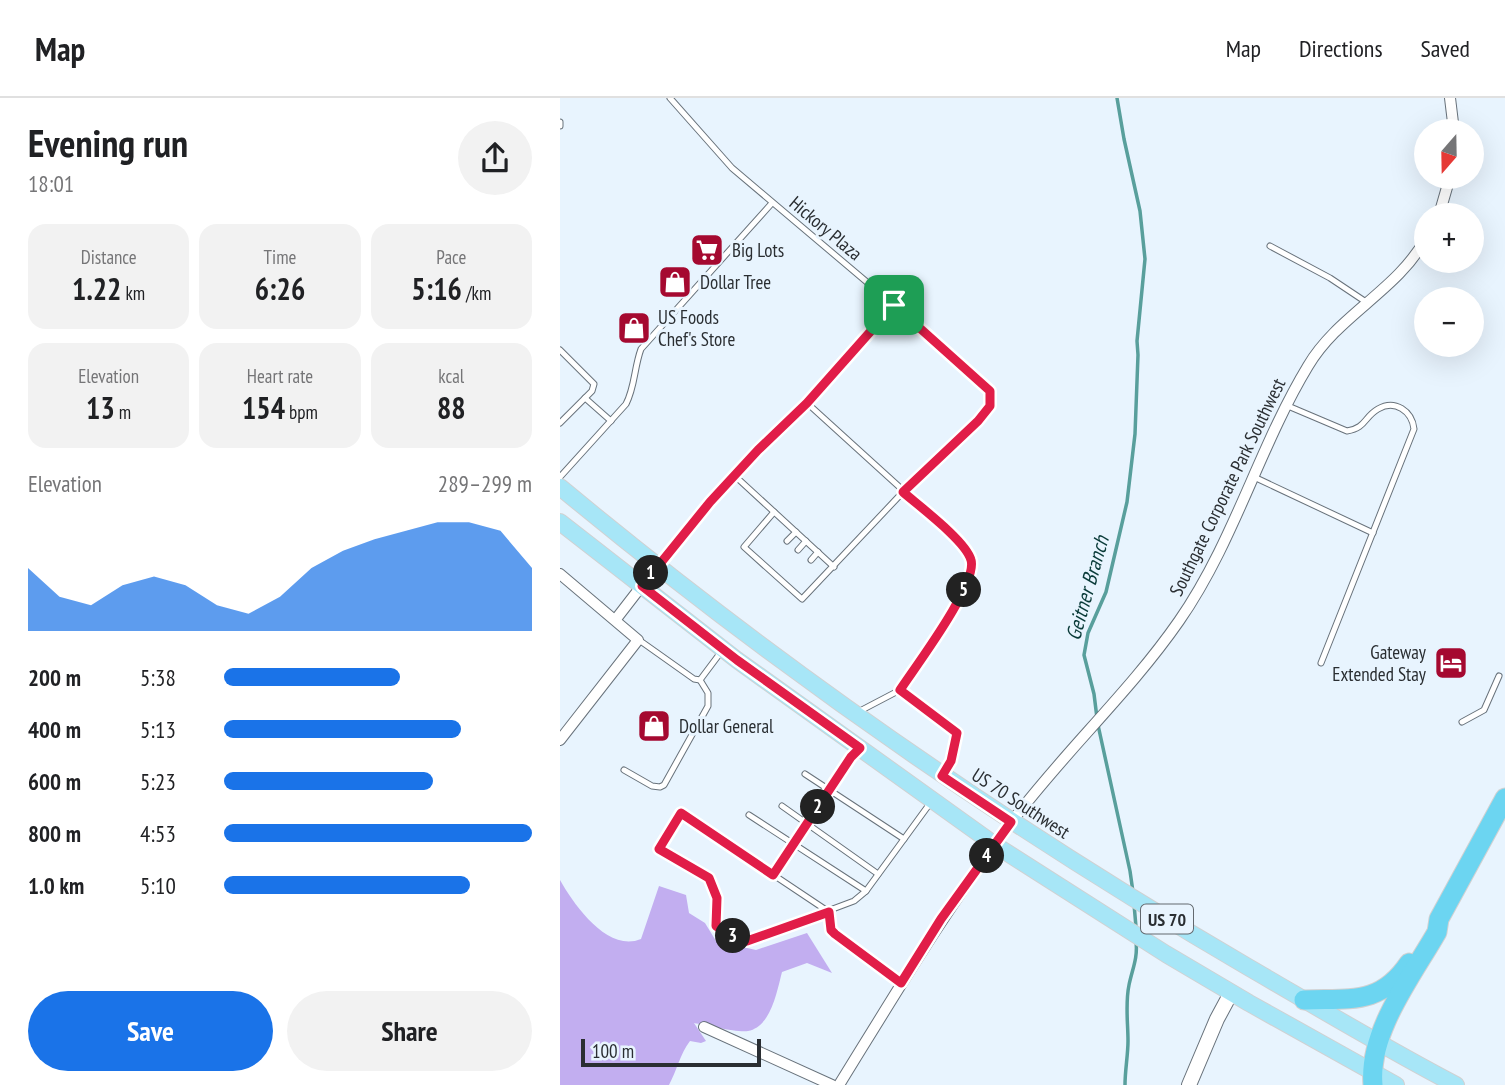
<!DOCTYPE html>
<html lang="en">
<head>
<meta charset="utf-8">
<style>
  body { margin:0; font-family:"PT Sans Narrow",sans-serif; background:#f2f2f2; color:#202124; height:100vh; display:flex; flex-direction:column; font-size:26px; white-space:nowrap }
  * { box-sizing:border-box; margin:0 }
  p { font-size:23px; color:#757577 }
  .icon { flex:none; width:38px; height:38px; fill:none; stroke:currentColor; stroke-width:2; stroke-linecap:round; stroke-linejoin:round }
  .map { position:relative; flex:1; overflow:hidden }
  .drawer { display:flex; flex-direction:column; background:#fff; width:560px }
  .drawer>* { flex:none }
  .needle { width:46px; rotate:200deg }
  .tools { position:absolute; left:854px; top:21px; display:grid; gap:14px }
  .tools a { display:grid; place-items:center; width:70px; height:70px; border-radius:50%; background:#fff; box-shadow:0 7px 28px #0002; font-size:35px }
  .scale { position:absolute; left:21px; bottom:18px; width:180px; box-sizing:border-box; padding-left:7px; border:4px solid #2a2e32; border-top:0; font-size:19px; line-height:24px; white-space:nowrap; color:#2a2e32; -webkit-text-stroke:5px #e8f4fe; paint-order:stroke }
  .pin { position:absolute; display:grid; place-items:center; width:60px; height:60px; color:#fff; margin:-30px; border-radius:14px; box-shadow:0 4px 10px #0006 }
  .km { position:absolute; width:35px; height:35px; margin:-18px; border-radius:50%; background:#222; color:#fff; font-size:19px; line-height:35px; text-align:center }
  .round { display:grid; place-items:center; flex:none; width:74px; height:74px; border-radius:37px; background:#f2f2f2 }
  .head { display:flex; align-items:center; justify-content:space-between; height:119px; padding:0 28px }
  h1 { font-size:38px; font-weight:700; line-height:52px }
  .figures { display:grid; grid-template-columns:repeat(3,1fr); gap:10px; height:119px; padding:7px 28px }
  .figures div { display:grid; align-content:center; border-radius:18px; background:#f2f2f2; text-align:center }
  .figures b { font-size:30px; font-weight:700 }
  .figures small { font-size:19px; font-weight:400 }
  .figures p { font-size:19px }
  .chart { height:196px; padding:14px 28px }
  .chart p { display:flex; justify-content:space-between }
  .chart svg { width:100%; height:126px; margin-top:7px; fill:#1a73e8; opacity:.7 }
  .button { display:flex; gap:14px; margin-top:auto; padding:14px 28px }
  .button a { flex:1; height:80px; border-radius:42px; background:#1a73e8; color:#fff; font-size:28px; font-weight:700; line-height:80px; text-align:center }
  .button a+a { background:#f2f2f2; color:#202124 }
  ul { padding:0 28px; list-style:none; font-size:23px }
  li { display:grid; grid-template-columns:112px 84px 1fr; align-items:center; height:52px }
  li i { height:18px; border-radius:9px; background:#1a73e8 }
  header { display:flex; align-items:center; gap:42px; box-sizing:border-box; height:98px; padding:0 35px; background:#fff; border-bottom:2px solid #e0e0e0 }
  header strong { font-size:33px }
  nav { display:flex; gap:38px; margin-inline-start:auto; font-size:24px }
  main { display:flex; flex:1; min-height:0 }
  .map>svg:first-child { display:block }
</style>
</head>
<body>
<header>
<strong>Map</strong>
<nav><a>Map</a><a>Directions</a><a>Saved</a></nav>
</header>
<main>
<section class="drawer">
<div class="head"><div><h1>Evening run</h1><p>18:01</p></div><a class="round"><svg class="icon" aria-label="share" viewBox="0 0 24 24"><path d="M12 15V3M7 8l5-5 5 5M5 13v7h14v-7"/></svg></a></div>
<div class="figures">
<div><p>Distance</p><b>1.22<small> km</small></b></div>
<div><p>Time</p><b>6:26</b></div>
<div><p>Pace</p><b>5:16<small> /km</small></b></div>
</div>
<div class="figures">
<div><p>Elevation</p><b>13<small> m</small></b></div>
<div><p>Heart rate</p><b>154<small> bpm</small></b></div>
<div><p>kcal</p><b>88</b></div>
</div>
<div class="chart"><p><span>Elevation</span>289–299 m</p>
<svg viewBox="0 0 160 44" preserveAspectRatio="none"><path d="M0 44V22L10 32L20 35L30 28L40 25L50 28L60 35L70 38L80 32L90 22L100 16L110 12L120 9L130 6L140 6L150 9L160 22V44z"/></svg>
</div>
<ul>
<li><b>200 m</b>5:38<i style="width:57%"></i></li>
<li><b>400 m</b>5:13<i style="width:77%"></i></li>
<li><b>600 m</b>5:23<i style="width:68%"></i></li>
<li><b>800 m</b>4:53<i style="width:100%"></i></li>
<li><b>1.0 km</b>5:10<i style="width:80%"></i></li>
</ul>
<div class="button"><a>Save</a><a>Share</a></div>
</section>
<div class="map">
<svg width="945" height="987" viewBox="0 0 945 987">
  <rect width="100%" height="100%" fill="#e8f4fe"/>
  <path fill="#c2aef0" d="M0,782C14,807 48,855 81,841L99,788L126,797L129,815L145,825L156,843L196,852L247,835L272,875L247,865L222,874C217,893 211,929 188,933C179,935 145,927 134,925L146,943L141,945L130,943C120,956 117,972 109,987H0Z"/>
  <g fill="none" stroke-linecap="round" stroke-linejoin="round">
    <g stroke="#589f9c" stroke-width="3.5">
      <path d="M537,620L534,596L524,557L528,535L546,494L567,404L575,336L578,257L577,243L585,161L580,113L564,41L557,0"/>
      <path d="M538,627L570,773L573,794"/>
      <path d="M574,806L576,829"/>
      <path d="M565,987C565,972 568,957 568,943C568,924 565,906 569,887C572,872 578,860 576,844"/>
    </g>
    <defs>
      <g id="lane">
        <path d="M0,24V28"/>
        <path d="M710,148L770,180L806,204"/>
        <path d="M0,252L34,286L32,293L25,300"/>
        <path d="M247,305L400,444C403,449 410,457 411,463C416,489 356,569 340,592"/>
        <path d="M728,308L787,333C806,330 804,319 818,311C835,301 852,313 854,331L761,565"/>
        <path d="M0,325L25,300L51,323"/>
        <path d="M175,378L274,469"/>
        <path d="M0,379L66,306C75,289 74,270 81,251L212,105"/>
        <path d="M694,379L813,435"/>
        <path d="M214,414L184,449L242,501L343,394L372,369L430,308V293L334,207"/>
        <path d="M227,443L236,434"/>
        <path d="M238,452L246,443"/>
        <path d="M251,462L258,454"/>
        <path d="M99,466L151,404L198,352L247,305L334,207L172,70L110,0"/>
        <path d="M79,542L134,581L140,582L161,554"/>
        <path d="M298,614L340,592L397,635L391,664L383,675"/>
        <path d="M902,624L924,612L939,578"/>
        <path d="M64,672L92,688L100,689L104,687L148,608V595L140,582"/>
        <path d="M245,676L344,741L306,793L294,803L187,843H183L156,828L157,800L149,780L99,751L121,715L269,814L271,832L275,836L341,885"/>
        <path d="M222,708L318,776"/>
        <path d="M189,717L306,793"/>
        <path d="M344,741L371,704"/>
        <path d="M213,777L298,652"/>
      </g>
      <g id="street">
        <path d="M890,0L894,33"/>
        <path d="M879,117L890,79"/>
        <path d="M0,476L78,542L0,642"/>
        <path d="M56,521L97,468"/>
        <path d="M144,929L272,987"/>
        <path d="M279,987C334,898 387,809 450,726C503,655 569,595 619,523C674,444 699,349 748,268C778,217 838,192 866,140"/>
      </g>
      <path id="secondary" d="M629,987L657,921L671,895"/>
      <g id="primary">
        <path d="M0,389C216,568 446,728 688,869C757,909 825,950 896,987"/>
        <path d="M0,424L177,562L435,747L606,856L689,905L836,987"/>
      </g>
      <g id="highway">
        <path d="M744,902C789,900 820,908 849,865"/>
        <path d="M813,987C808,934 852,878 877,834L879,821L945,700"/>
      </g>
    </defs>
    <use href="#lane" stroke="#68727b" stroke-width="7"/>
    <use href="#street" stroke="#68727b" stroke-width="12"/>
    <use href="#secondary" stroke="#68727b" stroke-width="16"/>
    <use href="#primary" stroke="#d0d1d2" stroke-width="18"/>
    <use href="#highway" stroke="#d0d1d2" stroke-width="21"/>
    <use href="#lane" stroke="#fff" stroke-width="5"/>
    <use href="#street" stroke="#fff" stroke-width="10"/>
    <use href="#secondary" stroke="#fff" stroke-width="14"/>
    <use href="#primary" stroke="#a7e6f7" stroke-width="16"/>
    <use href="#highway" stroke="#6cd5f1" stroke-width="19"/>
  </g>
  <g fill="none" stroke-linecap="round" stroke-linejoin="round">
    <defs>
      <path id="route" d="M334,207L430,293V308L418,323L343,394C359,408 406,443 411,462C418,486 355,569 340,592L397,635L391,663L382,678L451,724L381,821L341,885L275,836L271,832L269,814L187,843L180,842L156,828L157,800L149,780L99,751L121,715L213,777L291,659L300,650L177,562L82,488L150,404L198,352L247,305Z"/>
    </defs>
    <use href="#route" stroke="#fff" stroke-width="14"/>
    <use href="#route" stroke="#e11d48" stroke-width="9"/>
  </g>
  <defs>
    <symbol id="supermarket-square" viewBox="-11 -11 22 22"><rect x="-9" y="-9" width="18" height="18" rx="4" fill="#a50930" stroke="#e8f4fe"/><path d="M-6-5.5h2.5l.6 2H6L4.5 2H-2.5L-4.4-4H-6ZM-1.5 3.2a1.3 1.3 0 1 0 .1 0ZM3 3.2a1.3 1.3 0 1 0 .1 0Z" fill="#fff"/></symbol>
    <symbol id="shop-square" viewBox="-11 -11 22 22"><rect x="-9" y="-9" width="18" height="18" rx="4" fill="#a50930" stroke="#e8f4fe"/><path d="M-5-2.5h2.3a2.7 3.5 0 0 1 5.4 0H5L5.5 6h-11ZM-1.5-2.5h3a1.5 2.3 0 0 0-3 0Z" fill="#fff"/></symbol>
    <symbol id="hotel-square" viewBox="-11 -11 22 22"><rect x="-9" y="-9" width="18" height="18" rx="4" fill="#a50930" stroke="#e8f4fe"/><path d="M-6-4.5h1.5V1H6V5H4.5V3h-9V5H-6ZM-4 0a1.8 1.8 0 1 1 3.6 0ZM.5 0V-2.5h3Q6-2.5 6 0Z" fill="#fff"/></symbol>
  </defs>
  <g fill-rule="evenodd">
    <use href="#supermarket-square" x="128" y="133" width="38" height="38"/>
    <use href="#shop-square" x="96" y="165" width="38" height="38"/>
    <use href="#shop-square" x="55" y="211" width="38" height="38"/>
    <use href="#hotel-square" x="872" y="546" width="38" height="38"/>
    <use href="#shop-square" x="75" y="609" width="38" height="38"/>
  </g>
  <g text-anchor="middle" dominant-baseline="central" stroke-width="6" stroke-linejoin="round" paint-order="stroke">
    <rect fill="#e8f4fe" stroke="#63696f" stroke-width="2" x="581" y="806.5" width="52" height="29" rx="5"/>
    <g font-size="18" font-weight="bold" fill="#2a2e32">
      <text x="607" y="821">US 70</text>
    </g>
    <g font-size="19" fill="#2a2e32" stroke="#e8f4fe">
      <text transform="translate(266 130) rotate(40)">Hickory Plaza</text>
      <text transform="translate(667 389) rotate(-64)">Southgate Corporate Park Southwest</text>
      <text transform="translate(461 705) rotate(33)">US 70 Southwest</text>
    </g>
    <g font-size="19" fill="#2a2e32" stroke="#e8f4fe" text-anchor="start">
      <text x="172" y="152">Big Lots</text>
      <text x="140" y="184">Dollar Tree</text>
      <text x="98" y="219">US Foods<tspan x="98" dy="22">Chef's Store</tspan></text>
      <text x="866" y="554" text-anchor="end">Gateway<tspan x="866" dy="22">Extended Stay</tspan></text>
      <text x="119" y="628">Dollar General</text>
    </g>
    <g font-size="21" font-style="italic" fill="#0a3b39" stroke="#e8f4fe">
      <text transform="translate(527 490) rotate(-74)">Geitner Branch</text>
    </g>
  </g>
</svg>
<div class="tools">
<a><svg class="needle" viewBox="-14 -14 28 28"><path d="M0-13l5 13h-10z" fill="#e53935"/><path d="M0 13l5-13h-10z" fill="#757577"/></svg></a>
<a>+</a>
<a>−</a>
</div>
<div class="scale">100 m</div>
<div class="pin" style="left:334px;top:207px;background:#1e9e55"><svg class="icon" aria-label="arrive" viewBox="0 0 24 24"><path d="M6 21V4h12l-3 4 3 4H6"/></svg></div>
<b class="km" style="left:91px;top:475px">1</b>
<b class="km" style="left:258px;top:709px">2</b>
<b class="km" style="left:173px;top:838px">3</b>
<b class="km" style="left:427px;top:758px">4</b>
<b class="km" style="left:404px;top:492px">5</b>
</div>
</main>
</body>
</html>
